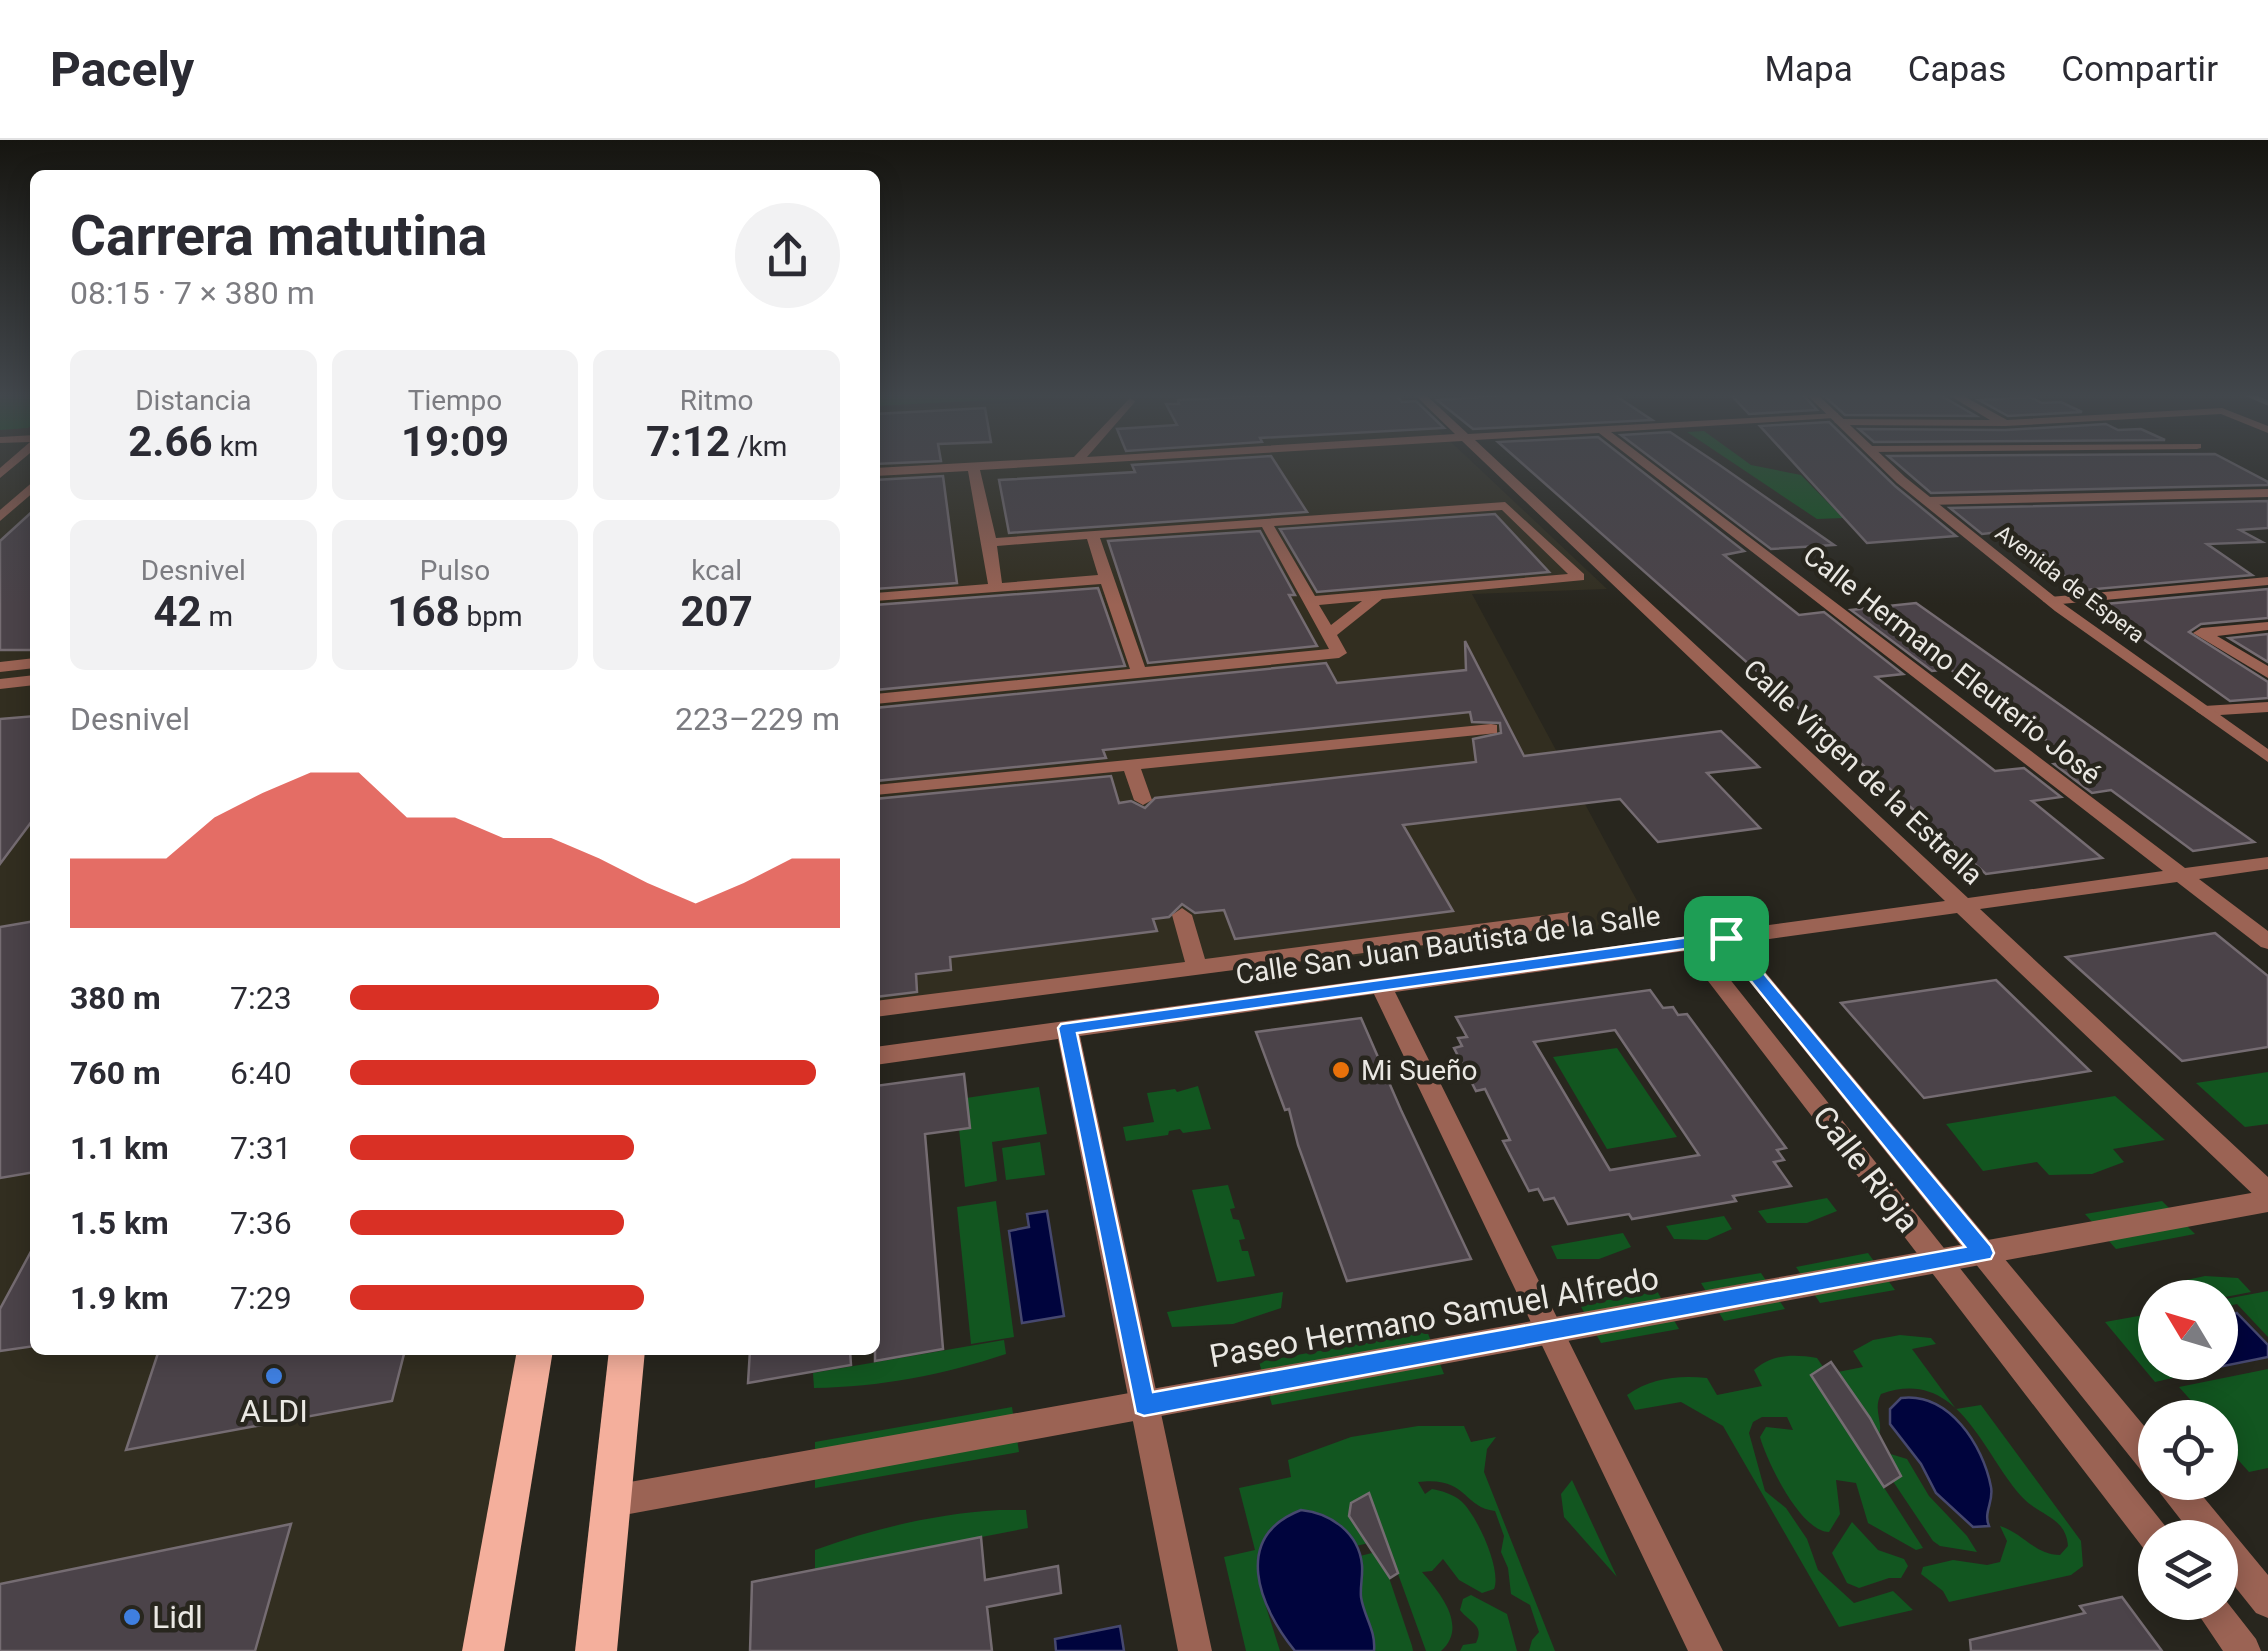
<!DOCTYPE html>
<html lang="es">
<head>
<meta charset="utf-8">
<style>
  body { margin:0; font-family:Roboto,sans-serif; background:#f2f2f3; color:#2b2b33; height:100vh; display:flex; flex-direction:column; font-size:38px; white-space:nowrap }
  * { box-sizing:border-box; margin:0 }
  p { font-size:32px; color:#7c7c81 }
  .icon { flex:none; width:55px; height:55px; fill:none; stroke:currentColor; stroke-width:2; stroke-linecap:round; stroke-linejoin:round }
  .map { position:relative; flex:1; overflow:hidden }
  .sheet { position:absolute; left:30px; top:30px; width:850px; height:1185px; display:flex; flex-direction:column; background:#fff; border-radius:15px; box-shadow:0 5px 25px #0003 }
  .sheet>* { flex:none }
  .needle { width:65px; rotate:308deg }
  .tools { position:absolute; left:2138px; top:1140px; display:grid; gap:20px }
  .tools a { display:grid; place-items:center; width:100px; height:100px; border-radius:50%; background:#fff; box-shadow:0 5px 25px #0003; font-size:50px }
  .pin { position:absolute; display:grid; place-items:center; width:85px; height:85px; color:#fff; margin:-42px; border-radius:20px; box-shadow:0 5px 15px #0006 }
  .round { display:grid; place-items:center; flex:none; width:105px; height:105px; border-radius:52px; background:#f2f2f3 }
  .overview { display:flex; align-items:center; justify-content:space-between; height:170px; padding:0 40px }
  h1 { font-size:55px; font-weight:700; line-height:75px }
  .metrics { display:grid; grid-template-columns:repeat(3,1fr); gap:15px; height:170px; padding:10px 40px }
  .metrics div { display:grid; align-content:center; border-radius:15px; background:#f2f2f3; text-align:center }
  .metrics b { font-size:42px; font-weight:700 }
  .metrics small { font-size:28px; font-weight:400 }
  .metrics p { font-size:28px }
  .chart { height:280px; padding:20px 40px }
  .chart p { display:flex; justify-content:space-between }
  .chart svg { width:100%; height:180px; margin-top:10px; fill:#d93025; opacity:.7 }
  ul { padding:0 40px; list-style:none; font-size:32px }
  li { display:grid; grid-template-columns:160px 120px 1fr; align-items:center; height:75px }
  li i { height:25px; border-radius:12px; background:#d93025 }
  header { display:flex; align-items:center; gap:60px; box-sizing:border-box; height:140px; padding:0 50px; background:#fff; border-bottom:2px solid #e1e1e2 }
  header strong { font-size:48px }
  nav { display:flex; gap:55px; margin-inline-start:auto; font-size:35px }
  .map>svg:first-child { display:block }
</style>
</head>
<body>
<header>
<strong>Pacely</strong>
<nav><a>Mapa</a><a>Capas</a><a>Compartir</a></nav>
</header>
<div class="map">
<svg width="2268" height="1511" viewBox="0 0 2268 1511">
  <rect width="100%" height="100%" fill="#28261e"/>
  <g fill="#322e20">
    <path d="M0,254H35V1210H525L469,1511H0Z"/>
    <path d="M1172,254H1400L1607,449L1472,454L1649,783L875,871V270Z"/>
  </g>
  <g fill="#125620">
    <path d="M0,254H35V282L28,288L0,290Z"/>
    <path d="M875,254H1112L875,266Z"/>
    <path d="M1704,291L1751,325L1801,335L1843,378L1817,379L1687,292Z"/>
    <path d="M1617,908L1677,997L1607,1009L1553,917Z"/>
    <path d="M2268,932V984L2245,987L2196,943Z"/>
    <path d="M1198,946L1211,989L1183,993L1180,989L1169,991L1168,995L1126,1001L1123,987L1154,982L1147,953L1175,949L1177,952Z"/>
    <path d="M1039,947L1047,994L992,1002L997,1041L965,1047L959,989L966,958Z"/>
    <path d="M2115,956L2165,1000L2113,1009L2124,1022L2092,1034L2049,1035L2037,1022L1983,1031L1946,984Z"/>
    <path d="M1040,1002L1045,1035L1006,1040L1002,1008Z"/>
    <path d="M1228,1045L1235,1068L1230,1069L1233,1079L1239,1080L1245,1099L1239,1100L1242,1111H1248L1255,1136L1217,1142L1192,1050Z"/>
    <path d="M1827,1058L1837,1071L1807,1083H1767L1758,1071Z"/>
    <path d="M996,1061L1014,1197L971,1204L957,1067Z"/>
    <path d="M2162,1061L2195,1094L2116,1109L2085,1074Z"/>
    <path d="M1724,1076L1732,1089L1707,1100L1674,1099L1666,1086Z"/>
    <path d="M1623,1093L1631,1107L1599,1119H1557L1551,1106Z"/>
    <path d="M1868,1113L1895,1150L1820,1163L1796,1127Z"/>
    <path d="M1761,1133L1785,1169L1724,1181L1701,1143Z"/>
    <path d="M2205,1136L2238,1138L2251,1152L2220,1158L2161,1157L2157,1153L2177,1142Z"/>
    <path d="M1657,1151L1679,1189L1601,1203L1580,1165Z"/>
    <path d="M2268,1151V1197L2237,1164L2220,1168V1160Z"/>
    <path d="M1283,1152L1281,1168L1233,1184L1172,1187L1167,1172Z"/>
    <path d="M2155,1173V1181L2150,1182L2155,1188V1222L2186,1223L2195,1233L2155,1242L2105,1182Z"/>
    <path d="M1427,1191L1444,1234L1272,1265L1259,1222Z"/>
    <path d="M1900,1195L1931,1198L1936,1204L1912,1209L1956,1269L1981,1265L2081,1401L2083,1426L2071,1435L1949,1462L1943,1451L1921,1434L1923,1427L1953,1420L1987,1425L2000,1422L2007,1401L2000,1386C2023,1393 2035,1415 2060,1415L2068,1406C2066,1377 2040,1376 2023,1358C1982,1314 1959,1226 1881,1254C1872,1271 1885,1283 1878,1298L1874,1284L1861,1268L1836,1273L1923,1408L1916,1410L1868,1383L1856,1343L1836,1340L1840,1374L1829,1392C1801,1392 1767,1322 1760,1297L1766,1287L1793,1290L1787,1277H1762L1753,1282L1749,1293L1765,1351L1786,1368L1807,1399L1818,1430L1854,1463L1893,1451L1913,1470L1839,1487L1723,1286L1681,1262L1635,1270L1627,1255C1651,1238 1678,1235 1707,1238L1717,1255L1762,1246L1754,1230C1772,1214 1793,1214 1817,1218L1828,1234L1863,1227L1853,1211L1873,1200Z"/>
    <path d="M1004,1200L1006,1214C943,1235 880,1247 814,1248L813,1233Z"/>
    <path d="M2268,1229V1328L2249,1332L2223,1303L2234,1301L2220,1285V1278L2214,1277L2202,1265L2196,1266L2179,1247Z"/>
    <path d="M1012,1267L1019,1312L815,1348V1302Z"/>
    <path d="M1418,1286H1464L1471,1302L1496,1297L1487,1309L1484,1332L1555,1511H1529L1532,1500L1539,1492L1530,1465L1511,1454L1508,1428L1501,1412L1504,1396L1495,1371C1462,1367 1468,1336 1418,1342L1425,1354L1432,1349C1442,1351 1453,1354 1461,1361C1477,1375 1502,1430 1494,1449L1482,1453L1459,1440L1443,1419L1432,1431L1422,1432C1439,1452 1469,1486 1441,1511H1426L1369,1354L1351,1365L1349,1376L1364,1397L1373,1402L1356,1406L1350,1395L1313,1371L1292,1374L1258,1424L1262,1454L1280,1511H1246L1224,1417L1255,1410L1239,1348L1291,1337L1288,1320L1351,1297Z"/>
    <path d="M1884,1312L1907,1319L1929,1356L1967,1396L1977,1412L1940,1406L1933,1401L1874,1313Z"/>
    <path d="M1572,1340L1617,1437L1564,1377L1561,1354Z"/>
    <path d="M999,1370H1026L1028,1388L815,1429V1410C875,1388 935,1374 999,1370Z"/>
    <path d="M1852,1382L1878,1410L1904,1419L1908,1426L1901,1438H1889L1859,1448L1847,1443L1832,1413Z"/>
    <path d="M1380,1411L1412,1506L1413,1511H1374L1361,1455L1360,1416Z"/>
    <path d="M1471,1455L1507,1474L1517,1511H1460L1463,1505L1476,1503C1485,1485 1470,1483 1460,1470L1463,1459Z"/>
  </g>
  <g fill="#00043d" stroke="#46486f" stroke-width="2.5">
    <path d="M1047,1071L1064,1176L1022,1183L1009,1091L1029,1087L1027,1074Z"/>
    <path d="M2237,1173L2268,1205V1217L2204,1230L2197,1223L2220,1222V1177Z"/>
    <path d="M1901,1258C1949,1252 1983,1305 1991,1347C1994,1362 1983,1372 1989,1386L1973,1387L1936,1353L1921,1324L1890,1284V1269Z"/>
    <path d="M1301,1370C1331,1373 1359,1393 1362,1425C1363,1436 1360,1446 1361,1457C1364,1477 1376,1490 1374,1511H1295C1259,1467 1231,1397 1301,1370Z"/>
    <path d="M1120,1486L1124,1511H1056L1055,1499Z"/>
  </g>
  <g fill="#4b4349" stroke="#756c72" stroke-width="2.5" fill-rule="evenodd">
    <path d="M1303,254H1395L1402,262L1416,261L1444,288L1260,298L1262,302L1126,311L1117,289L1177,285L1166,264H1179L1178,260Z"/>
    <path d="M1520,254H1613L1652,280L1473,289L1437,260Z"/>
    <path d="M1730,254H1802L1817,270L1749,274Z"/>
    <path d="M1822,254H1938L1976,276L1845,275Z"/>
    <path d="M2030,257L2042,263L2061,262L2082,272L2008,276L1979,260Z"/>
    <path d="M985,268L991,302L938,304L941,321L875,324V274Z"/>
    <path d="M1829,282L1895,346L1956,396L1867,403L1760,286Z"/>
    <path d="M2106,284L2118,290L2141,289L2165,300L1874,302L1859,289L2005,290Z"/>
    <path d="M1670,292L1718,324L1834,405L1771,409L1621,295Z"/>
    <path d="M1598,297L1744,411L1724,415L1799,475L1824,472L1903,534L1876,537L1995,631L2024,628L2061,657L2032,661L2102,718L1986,734L1498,302Z"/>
    <path d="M2215,314L2268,342V345L1931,353L1888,316Z"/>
    <path d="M1271,316L1307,372L1009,393L999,340L1135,332L1132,325Z"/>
    <path d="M943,336L957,443L875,449V340Z"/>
    <path d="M2268,361V388L2240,390L2262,402L2207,404L2252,435L2085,450L2000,392L1982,394L1950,368Z"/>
    <path d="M35,369V510H0V401Z"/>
    <path d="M1495,374L1549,432L1317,452L1280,389Z"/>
    <path d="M1260,391L1295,455H1289L1317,506L1148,523L1108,401Z"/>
    <path d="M1098,448L1125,526L875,550V465Z"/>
    <path d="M2268,449V478L2201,484L2189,492L2268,542V558L2230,561L2108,474L2118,473L2105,464Z"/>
    <path d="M1916,463L2254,702L2193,711L2111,650L2092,653L2054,624L2074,621L1950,529L1932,531L1851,470Z"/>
    <path d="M2268,494V522L2229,498Z"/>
    <path d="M1465,501L1524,616L1721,591L1759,627L1707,633L1760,688L1658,702L1620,659L1403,685L1453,771L1235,799L1224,770L1195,773L1182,764L1169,777L1153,779L1157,791L950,817L951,830L916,834L917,852L875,857V659L1111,636L1119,663L1131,661L1145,668L1155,658L1476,622L1473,599L1501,593L1500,583L1472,582L1470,572L1103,610L1106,618L875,641V568L1326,523L1337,543L1466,530Z"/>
    <path d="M35,576V677L0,724V579Z"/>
    <path d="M35,781V1032L0,1038V787Z"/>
    <path d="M2215,793L2268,836V907L2182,921L2066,817Z"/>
    <path d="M1996,840L2090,931L1924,958L1841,863Z"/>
    <path d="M1650,850L1663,868L1673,867L1678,875L1687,874L1786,1008L1777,1010L1784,1020L1774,1022L1791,1046L1733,1056L1736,1061L1632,1079L1629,1074L1568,1084L1554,1058L1544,1060L1538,1049L1529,1051L1503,1001L1510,1000L1485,949L1476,951L1454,908L1462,906L1458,898L1467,897L1456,877ZM1615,890L1699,1015L1610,1030L1534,902Z"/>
    <path d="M1361,878L1401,970L1471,1119L1347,1141L1298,1005L1289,969L1285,970L1256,892Z"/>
    <path d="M964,934L970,988L925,994L943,1209L875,1221V946Z"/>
    <path d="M35,1104V1206L0,1211V1169Z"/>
    <path d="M159,1210H405L392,1261L126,1310Z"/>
    <path d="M750,1210H850L851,1225L748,1243Z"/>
    <path d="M1831,1222L1870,1278L1901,1336L1884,1347L1811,1235Z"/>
    <path d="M1369,1353L1398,1433L1390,1438L1349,1376L1351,1363Z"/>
    <path d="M291,1384L255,1511H0V1444Z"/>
    <path d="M981,1397L985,1440L1058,1426L1061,1453L987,1467L992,1511H750L752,1442Z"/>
    <path d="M2122,1457L2162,1511H1971L1970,1500L2085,1473L2080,1466Z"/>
  </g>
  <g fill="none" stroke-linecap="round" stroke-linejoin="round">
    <g fill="#9b6354" fill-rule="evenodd">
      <path d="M1491,584L1497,585V593L1141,629L1152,660L1143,665L1134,660L1124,631L875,655V645Z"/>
      <path d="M1182,768L1192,775L1205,819L1570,772L1580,779L1570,786L875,877V861L1185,822L1172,775Z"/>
    </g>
    <path fill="#9b6354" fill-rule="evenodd" d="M2268,1050V1072L613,1377L602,1372L597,1361L602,1350L613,1345Z"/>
    <g fill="#9b6354" fill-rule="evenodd">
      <path d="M1414,254H1425L1468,294L1838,273V277L1834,278L1611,292L2185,728L2268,717V729L2199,739L2268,791V809L2261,807L2177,742L1980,769L2268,1037V1064L2259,1060L1957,773L1741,803L2155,1299V1338L2144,1334L1721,806L1705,808L2166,1387L2171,1398H2155V1414L2144,1409L1685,811L1395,852L1723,1511H1688L1374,854L1080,896L1212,1511H1178L1058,899L875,925V907L1945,761L1462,301L980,330L996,398L1505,362L1584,434V440L1382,459L1337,495L1347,513L1339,518L875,564V554L1130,529L1101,444L875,461V453L988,444L968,331L875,336V328L1074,317L1130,258L1135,261L1134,263L1087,317L1455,294ZM1599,293L2163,731L1968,758L1475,300ZM1502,370L1568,434L1315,456L1274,386ZM1262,387L1329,509L1145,527L1100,398ZM1087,399L1098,435L1002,443L997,406ZM1362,461L1331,485L1319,465Z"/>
      <path d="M1947,254H1960L2007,280L2222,268L2268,286V293L2221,274L2005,286L1840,285L1834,282L1840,279L1990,280Z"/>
      <path d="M35,295V309L0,338V328L30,302L0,303V297Z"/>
      <path d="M2201,304V308L2197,309L1869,312L1863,309L1869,306Z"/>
      <path d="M35,340V351L0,381V370Z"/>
      <path d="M2268,349V357L1927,365L1921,361L1927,357Z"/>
      <path d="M2268,437V445L2050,465L2043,461L2050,457Z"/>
      <path d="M2268,482V490L2217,496L2268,526V538L2193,493L2201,488Z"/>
      <path d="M2268,562V572L2204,576L2196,571L2204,566Z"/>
      <path d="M2156,1342H2191L2268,1435V1478L2256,1473L2220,1428V1398H2195L2160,1353Z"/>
      <path d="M2220,1453L2256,1499L2261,1511H2223L2190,1462H2220Z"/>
    </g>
    <g fill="#9b6354" fill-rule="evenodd">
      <path d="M1806,254H1817L1905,337L2065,465L2268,609V622L2055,471L1897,343Z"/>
      <path d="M35,518V528L0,532V522Z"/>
      <path d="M35,535V545L0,549V539Z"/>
    </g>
    <g fill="#f4af9c" fill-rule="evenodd">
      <path d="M517,1210H553L504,1511H462Z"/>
      <path d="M609,1210H645L617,1511H575Z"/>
    </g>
    <path stroke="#929089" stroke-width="5" d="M2247,254L2268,263"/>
  </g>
  <linearGradient id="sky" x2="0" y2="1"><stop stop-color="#161510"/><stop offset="0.55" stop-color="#42474c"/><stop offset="1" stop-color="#42474c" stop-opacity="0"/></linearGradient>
  <rect width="2268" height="465" fill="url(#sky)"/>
  <path fill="#1a73e8" stroke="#fff" stroke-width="2.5" fill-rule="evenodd" d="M1726,792L1731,794L1991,1106L1994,1113L1991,1119L1144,1276L1136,1273L1058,888L1061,884ZM1721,804L1965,1107L1153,1252L1077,893Z"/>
  <circle fill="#e8710a" stroke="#28261e" stroke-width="4" cx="1341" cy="930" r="10"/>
  <g fill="#3f7fe0" stroke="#28261e" stroke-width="4">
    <circle cx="274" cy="1236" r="10"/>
    <circle cx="132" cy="1477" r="10"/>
  </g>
  <g text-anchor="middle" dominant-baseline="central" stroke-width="9" stroke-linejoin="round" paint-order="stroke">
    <g font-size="22" fill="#eae8e3" stroke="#28261e">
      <text transform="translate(2070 444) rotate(37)">Avenida de Espera</text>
    </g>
    <g font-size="28" fill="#eae8e3" stroke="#28261e">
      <text transform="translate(1952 525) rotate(38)">Calle Hermano Eleuterio José</text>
      <text transform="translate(1863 632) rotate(43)">Calle Virgen de la Estrella</text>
      <text transform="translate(1448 805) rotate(-8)">Calle San Juan Bautista de la Salle</text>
    </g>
    <g font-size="28" fill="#eae8e3" stroke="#28261e" text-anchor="start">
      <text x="1361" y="930">Mi Sueño</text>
    </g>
    <g font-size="32" fill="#eae8e3" stroke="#28261e">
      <text transform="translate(1866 1029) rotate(52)">Calle Rioja</text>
      <text transform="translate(1434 1177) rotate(-10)">Paseo Hermano Samuel Alfredo</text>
    </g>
    <g font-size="32" fill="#eae8e3" stroke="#28261e">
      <text x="274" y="1271">ALDI</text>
      <text x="152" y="1477" text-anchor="start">Lidl</text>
    </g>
  </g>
</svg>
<div class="tools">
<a><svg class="needle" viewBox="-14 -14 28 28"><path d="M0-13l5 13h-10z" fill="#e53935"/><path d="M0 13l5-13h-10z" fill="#7c7c81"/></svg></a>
<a><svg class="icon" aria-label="locate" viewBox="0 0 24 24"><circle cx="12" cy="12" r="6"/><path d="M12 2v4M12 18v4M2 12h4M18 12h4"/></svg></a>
<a><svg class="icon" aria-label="layers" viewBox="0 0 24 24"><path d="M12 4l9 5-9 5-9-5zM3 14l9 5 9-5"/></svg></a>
</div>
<div class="pin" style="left:1726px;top:798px;background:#1e9e55"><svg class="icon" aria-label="arrive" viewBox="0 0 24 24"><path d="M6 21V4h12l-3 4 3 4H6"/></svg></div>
<section class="sheet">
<div class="overview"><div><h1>Carrera matutina</h1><p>08:15 · 7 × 380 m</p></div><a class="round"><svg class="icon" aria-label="share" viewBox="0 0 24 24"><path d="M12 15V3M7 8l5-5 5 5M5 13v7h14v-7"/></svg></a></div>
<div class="metrics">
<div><p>Distancia</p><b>2.66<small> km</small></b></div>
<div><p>Tiempo</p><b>19:09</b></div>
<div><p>Ritmo</p><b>7:12<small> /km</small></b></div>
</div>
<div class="metrics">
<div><p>Desnivel</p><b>42<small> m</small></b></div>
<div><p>Pulso</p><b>168<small> bpm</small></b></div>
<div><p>kcal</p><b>207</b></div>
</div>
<div class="chart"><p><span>Desnivel</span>223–229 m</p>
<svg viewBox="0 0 160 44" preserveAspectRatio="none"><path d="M0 44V27L10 27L20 27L30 17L40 11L50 6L60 6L70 17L80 17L90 22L100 22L110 27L120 33L130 38L140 33L150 27L160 27V44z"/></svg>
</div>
<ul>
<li><b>380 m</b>7:23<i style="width:63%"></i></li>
<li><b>760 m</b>6:40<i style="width:95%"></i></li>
<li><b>1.1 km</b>7:31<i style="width:58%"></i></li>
<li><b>1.5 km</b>7:36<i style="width:56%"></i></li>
<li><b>1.9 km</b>7:29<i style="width:60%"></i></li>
</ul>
</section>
</div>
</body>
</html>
